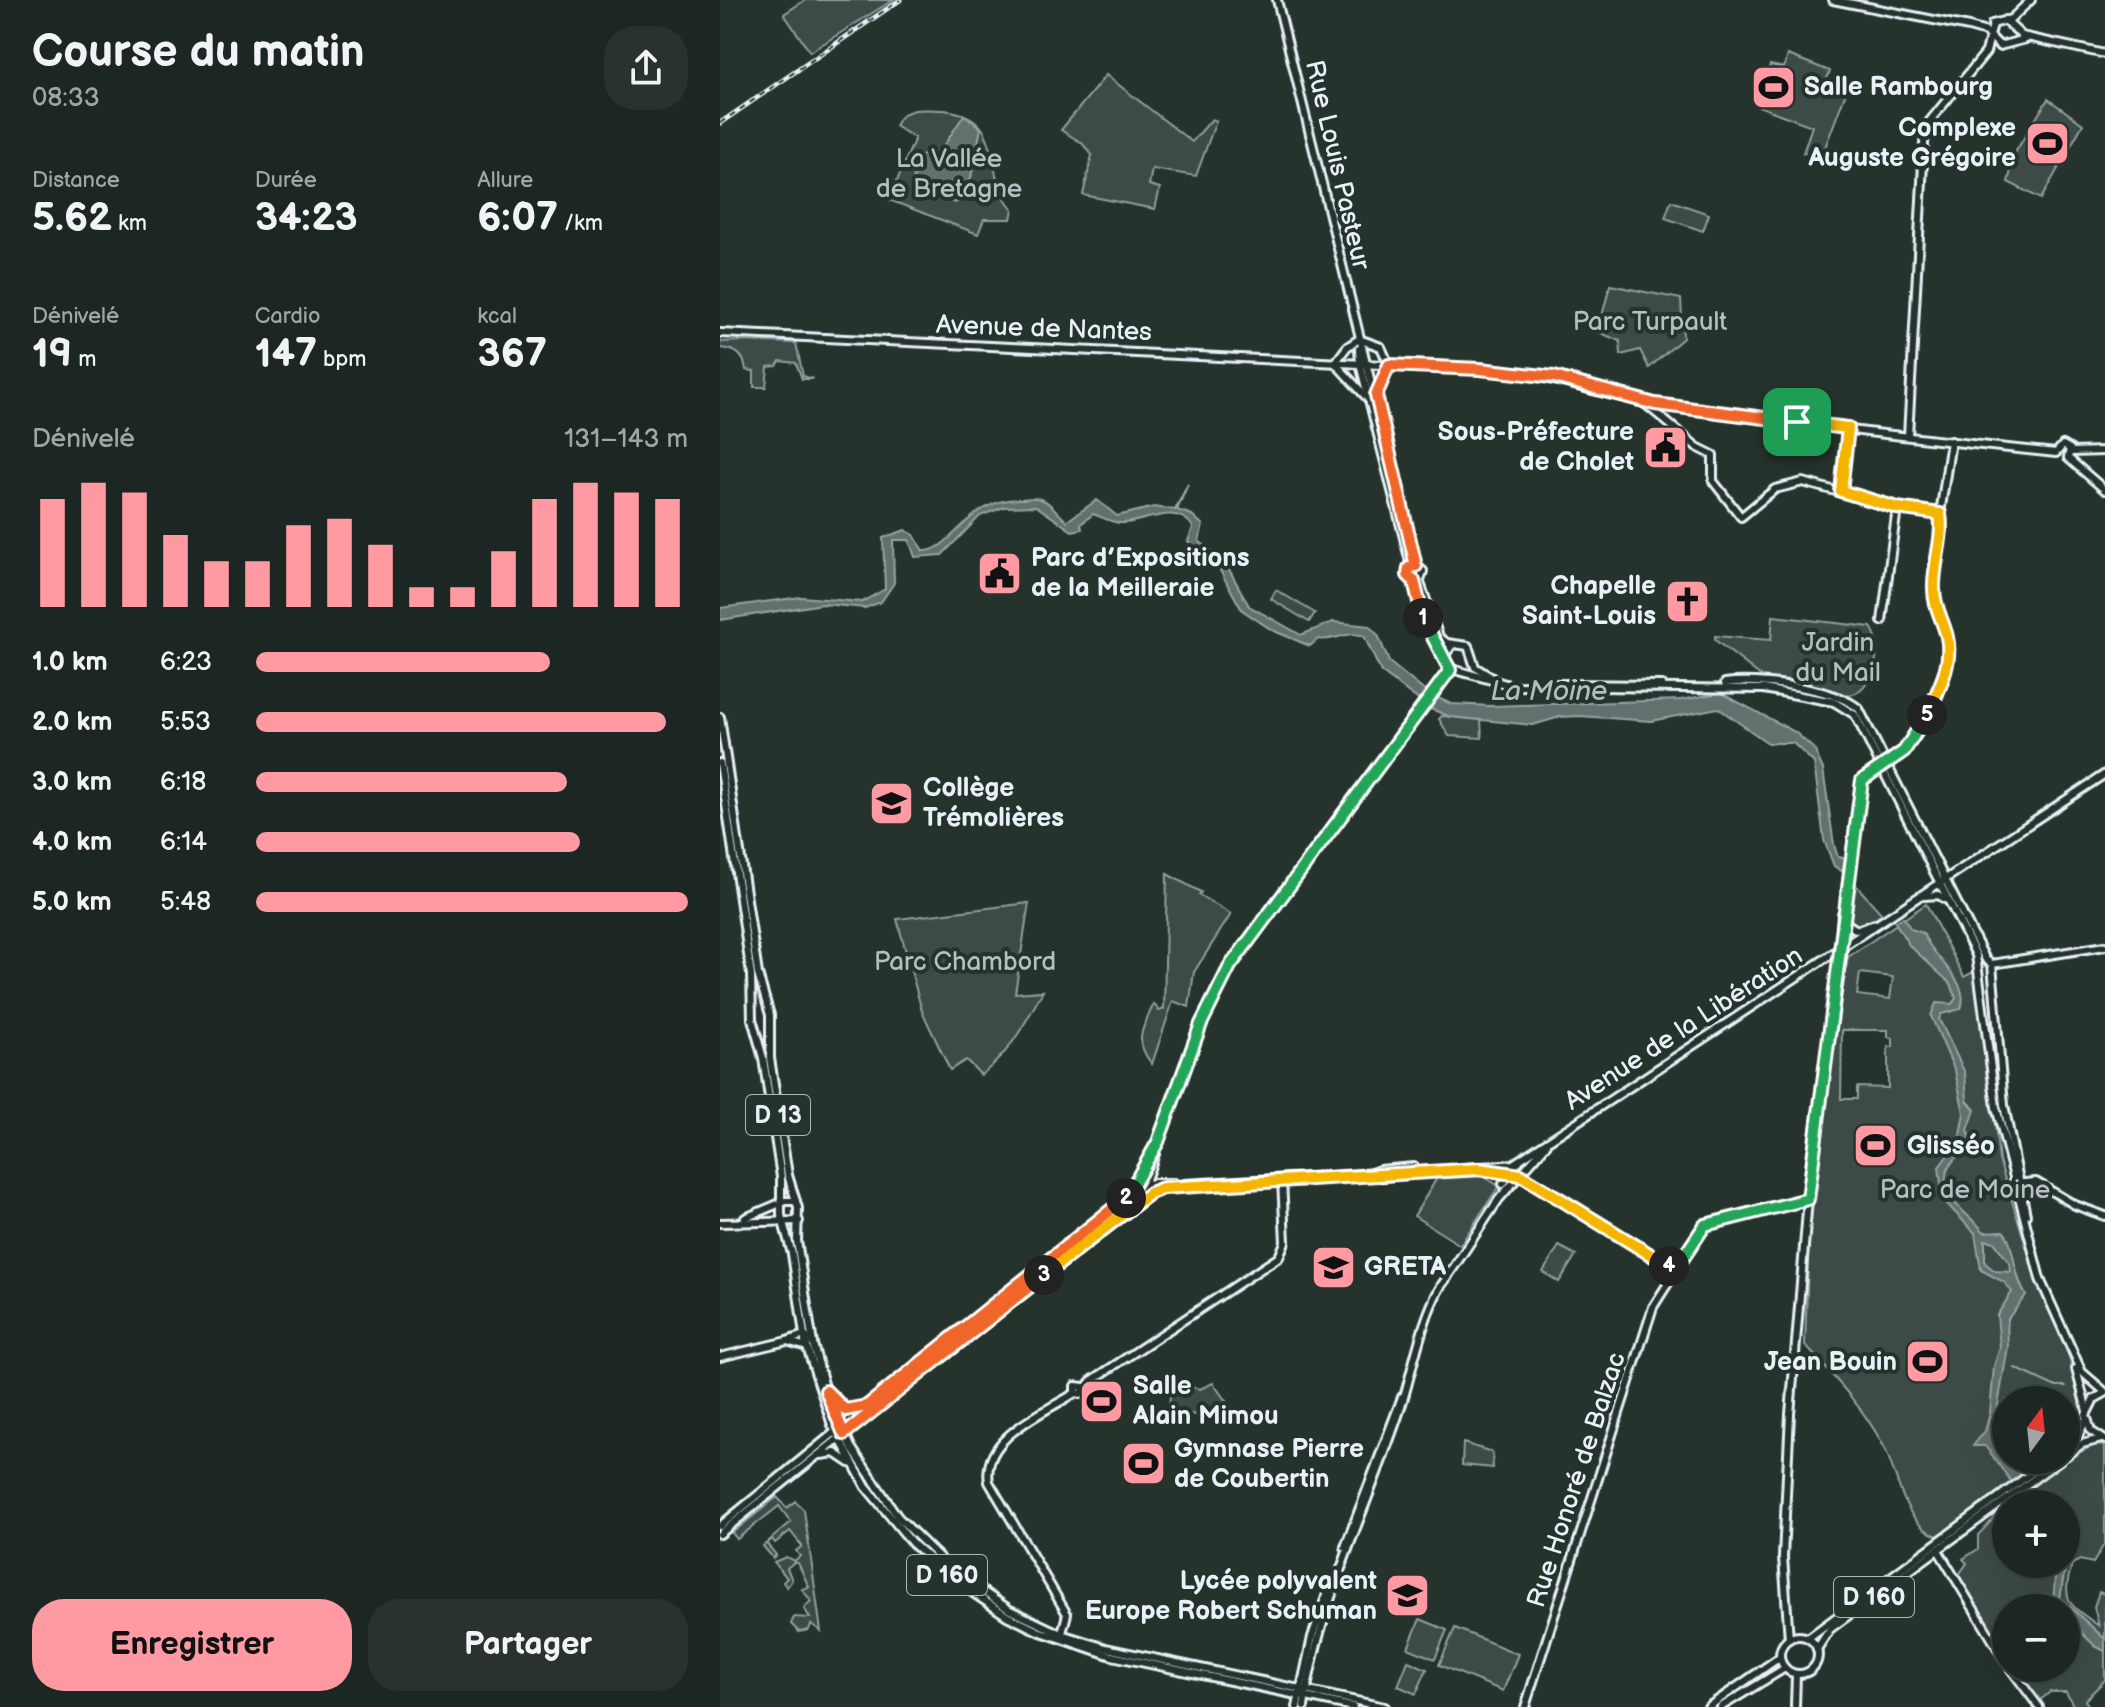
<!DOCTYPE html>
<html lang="fr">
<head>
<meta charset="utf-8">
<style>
  body { margin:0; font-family:"Balsamiq Sans",sans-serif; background:#29322f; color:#f1f3f6; height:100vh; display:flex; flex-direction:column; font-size:30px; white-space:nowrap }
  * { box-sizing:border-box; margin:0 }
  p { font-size:26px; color:#a0a5a5 }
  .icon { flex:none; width:44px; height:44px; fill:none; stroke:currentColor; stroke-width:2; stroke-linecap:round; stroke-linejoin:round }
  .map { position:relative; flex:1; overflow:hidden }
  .sheet { display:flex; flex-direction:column; background:#1c2622; width:720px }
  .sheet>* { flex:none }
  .needle { width:52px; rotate:15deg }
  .controls { position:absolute; left:1272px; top:1386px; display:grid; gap:16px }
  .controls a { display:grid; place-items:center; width:88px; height:88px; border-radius:50%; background:#1c2622; box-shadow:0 8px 32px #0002,0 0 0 2px #3a4340; font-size:40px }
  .pin { position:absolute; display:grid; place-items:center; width:68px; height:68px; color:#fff; margin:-34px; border-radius:16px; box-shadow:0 4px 12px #0006 }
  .km { position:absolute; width:40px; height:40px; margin:-20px; border-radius:50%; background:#222; color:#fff; font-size:22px; line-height:40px; text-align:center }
  .round { display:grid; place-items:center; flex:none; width:84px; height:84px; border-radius:32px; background:#29322f }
  .overview { display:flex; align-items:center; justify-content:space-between; height:136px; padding:0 32px }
  h1 { font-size:44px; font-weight:600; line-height:60px }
  .figures { display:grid; grid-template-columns:repeat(3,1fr); gap:12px; height:136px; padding:8px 32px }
  .figures div { display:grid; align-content:center }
  .figures b { font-size:40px; font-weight:600 }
  .figures small { font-size:22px; font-weight:400 }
  .figures p { font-size:22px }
  .chart { height:224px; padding:16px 32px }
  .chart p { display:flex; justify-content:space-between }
  .chart svg { width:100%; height:144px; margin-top:8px; stroke:#ff9aa2; stroke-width:6 }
  .cta { display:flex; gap:16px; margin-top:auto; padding:16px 32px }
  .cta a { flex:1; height:92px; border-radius:32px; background:#ff9aa2; color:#111; font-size:32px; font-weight:600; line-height:92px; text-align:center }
  .cta a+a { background:#29322f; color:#f1f3f6 }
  ul { padding:0 32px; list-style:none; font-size:26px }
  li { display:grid; grid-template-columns:128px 96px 1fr; align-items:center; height:60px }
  li i { height:20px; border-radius:10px; background:#ff9aa2 }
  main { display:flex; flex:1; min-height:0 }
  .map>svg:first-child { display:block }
</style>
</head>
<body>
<main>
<section class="sheet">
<div class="overview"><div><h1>Course du matin</h1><p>08:33</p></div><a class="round"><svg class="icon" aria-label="share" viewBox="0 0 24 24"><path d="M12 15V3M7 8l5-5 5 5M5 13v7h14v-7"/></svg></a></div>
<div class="figures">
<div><p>Distance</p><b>5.62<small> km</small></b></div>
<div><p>Durée</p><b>34:23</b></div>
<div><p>Allure</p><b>6:07<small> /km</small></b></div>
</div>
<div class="figures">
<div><p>Dénivelé</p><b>19<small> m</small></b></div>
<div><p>Cardio</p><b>147<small> bpm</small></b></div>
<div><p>kcal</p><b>367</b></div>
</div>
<div class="chart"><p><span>Dénivelé</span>131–143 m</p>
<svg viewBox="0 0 160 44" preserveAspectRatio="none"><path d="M5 44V11M15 44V6M25 44V9M35 44V22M45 44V30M55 44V30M65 44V19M75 44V17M85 44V25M95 44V38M105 44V38M115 44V27M125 44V11M135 44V6M145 44V9M155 44V11"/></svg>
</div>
<ul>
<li><b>1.0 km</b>6:23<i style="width:68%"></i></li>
<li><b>2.0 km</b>5:53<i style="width:95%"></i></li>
<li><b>3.0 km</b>6:18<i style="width:72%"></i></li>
<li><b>4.0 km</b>6:14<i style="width:75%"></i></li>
<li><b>5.0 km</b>5:48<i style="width:100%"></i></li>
</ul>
<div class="cta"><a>Enregistrer</a><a>Partager</a></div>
</section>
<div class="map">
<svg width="1385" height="1707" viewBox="0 0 1385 1707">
  <rect width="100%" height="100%" fill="#26332d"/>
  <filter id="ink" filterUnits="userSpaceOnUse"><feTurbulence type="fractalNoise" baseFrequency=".0125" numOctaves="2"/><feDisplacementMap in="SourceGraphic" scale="16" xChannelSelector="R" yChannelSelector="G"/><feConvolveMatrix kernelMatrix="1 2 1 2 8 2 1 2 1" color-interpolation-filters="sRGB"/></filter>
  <g filter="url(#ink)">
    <g fill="#3e4b47" stroke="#939ea0" stroke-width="2" fill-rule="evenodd">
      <path d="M85,0H173L90,52L64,14Z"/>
      <path d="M1068,55L1110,71L1105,84L1126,92L1103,153H1083L1092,126L1038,106L1050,65L1064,68Z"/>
      <path d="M386,75L472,142L492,119L496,121L476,176L432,169L429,185L440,188L435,209L363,195L372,155L362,143L341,130Z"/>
      <path d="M1328,99L1363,124L1321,199L1288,182L1296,151Z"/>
      <path d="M224,110C290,117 259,173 293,209L291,219H264L258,234L169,200L195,138L175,126C183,105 205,110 224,110Z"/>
      <path d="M951,201L989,214L983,231L945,218Z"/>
      <path d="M890,285L961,299L963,338L929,368L920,350L901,355L900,341L878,332Z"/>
      <path d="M23,341L76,343L83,376L93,379H82L76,363L60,361L57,366L48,367L46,387H34V371L26,370C24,354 15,349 0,348V342Z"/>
      <path d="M556,590L595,613L589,622L551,599Z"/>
      <path d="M1053,616L1151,627C1165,645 1153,690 1130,695L1046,680L995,640V636L1051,640Z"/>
      <path d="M722,716L761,720L762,738L729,736L719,719Z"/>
      <path d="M447,874L481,892L479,895L511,914L474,972L469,1007L453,1001L432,1064C413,1041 422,1028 434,1004L439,1011L444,1009Z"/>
      <path d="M1134,883L1162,914L1139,930L1129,920Z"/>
      <path d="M309,903L295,993L323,991C305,1023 291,1052 261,1075L246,1060L230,1070L202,1011L177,919Z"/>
      <path d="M1206,904L1244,977L1255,971L1259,976L1279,1160L1315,1274L1351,1362L1360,1407L1346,1423V1400H1286V1460H1313L1293,1483L1218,1536C1182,1525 1178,1471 1162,1443C1142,1406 1113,1376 1085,1345L1091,1177L1128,957ZM1140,973L1173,977L1170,999L1137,995ZM1122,1030H1168V1037L1173,1038V1047H1168V1088L1137,1087V1099H1121Z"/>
      <path d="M763,1176L779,1186L740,1245L694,1216L717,1178Z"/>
      <path d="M839,1246L856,1255L839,1282L823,1272Z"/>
      <path d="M451,1382L480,1389L493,1383L513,1411L497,1421L449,1408Z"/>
      <path d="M743,1443L772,1452L773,1468L742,1465Z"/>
      <path d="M1375,1445L1385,1446V1543L1373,1563L1360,1560L1352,1564C1341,1602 1348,1604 1379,1626L1374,1607L1379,1592L1385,1594V1639L1340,1598L1346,1564V1504H1322L1311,1488L1356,1454Z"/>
      <path d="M57,1497L67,1508L75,1501L84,1510L101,1631L91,1624L89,1630L79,1632L71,1624L74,1617L90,1618L84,1608L91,1601L82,1589L89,1587L78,1563H73L67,1568L72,1580L67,1587L63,1582L67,1578L54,1562L66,1557L74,1561L80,1556L76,1551L82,1546L70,1531L55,1543L52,1539L47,1544L56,1555L53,1558L43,1546L71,1522L59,1506L17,1539L12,1533Z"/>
      <path d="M1275,1517L1286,1519V1564H1336L1337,1569L1333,1603L1337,1608H1286V1656L1236,1579L1247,1563L1243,1559L1258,1549V1535Z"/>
      <path d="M1346,1617L1375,1646L1385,1651V1680L1365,1700L1369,1707H1354L1346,1692H1330L1318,1702L1294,1668H1346Z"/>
      <path d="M700,1619L727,1630L715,1659L688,1648Z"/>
      <path d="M735,1628L798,1654L783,1691L719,1665Z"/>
      <path d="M688,1661L707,1669L696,1694L678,1686Z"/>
    </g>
    <g fill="#636f6d" stroke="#98a3a5" stroke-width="2" fill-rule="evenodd">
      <path d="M244,115L261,128L247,197L235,203L194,186L193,162L203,154L219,153Z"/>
      <path d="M468,484L457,510L472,515L483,525L479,541L505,562L529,606L581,635L613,622L649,626L658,635L669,662L707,693L731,704L771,706L960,700L1001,693L1075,732L1094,749L1103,769L1114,845L1118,857L1125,858L1123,872L1114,866L1104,840L1094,763L1073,743H1048L998,708L931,721L859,716L840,717L813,725L731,717L711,709L661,672L644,636C627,630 614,642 598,639L590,646L552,630L522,610L497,565L479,560L478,554L468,541L473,527C456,500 421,525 399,523C390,522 382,517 373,514L361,524L362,529L352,531L316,506L284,507L260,516L222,555L195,557L189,540H173L174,583L161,602L145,608L103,604L0,620V608L81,597L142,602L165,589L163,538L185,530L194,535L203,551C233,552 245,500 299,499C307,499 315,496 323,500C333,504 338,515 347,521L377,500L397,516L434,507L455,510Z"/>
      <path d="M1183,917L1191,929L1203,933C1213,960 1251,980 1241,1009L1221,1014L1219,1019L1245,1073L1247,1100L1255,1110L1248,1130L1251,1141C1244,1151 1231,1160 1227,1171C1218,1200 1251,1214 1264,1232L1283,1231C1294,1240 1293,1276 1306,1295L1287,1320L1288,1347L1274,1428L1286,1460H1291L1322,1504H1308L1265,1446H1253L1265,1431L1270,1413L1274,1366L1280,1347L1277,1315L1292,1292L1284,1282L1261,1270L1255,1233L1223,1200L1219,1167L1239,1140L1244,1113L1235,1071L1211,1016L1216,1003L1232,1004L1236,998L1231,984L1189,945L1175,922ZM1265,1240L1274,1242L1290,1264L1291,1272L1275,1271L1265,1263Z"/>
      <path d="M1336,1564H1345L1340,1598L1385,1639V1651L1375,1646L1346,1617V1608H1337L1333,1603Z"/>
    </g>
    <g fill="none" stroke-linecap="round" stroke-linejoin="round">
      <path stroke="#98a3a5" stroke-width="2" d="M1295,1368L1334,1386H1346"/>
      <defs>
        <g id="secondary">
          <path d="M557,0L696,566L703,571L701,578L694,581"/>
          <path d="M1113,0L1249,27L1266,32L1280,46"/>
          <path d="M1285,20L1302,36L1385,54"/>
          <path d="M1272,24L1291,19L1311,0"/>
          <path d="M1279,46L1306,39"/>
          <path d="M0,333L787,371C839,378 886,396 936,404C1070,424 1203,439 1336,453L1343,445L1350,449L1348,458L1385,490"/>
          <path d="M639,349L640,364L691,566"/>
          <path d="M615,363L627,347L639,339L661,347L669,365L656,392"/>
          <path d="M615,363L649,400"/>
          <path d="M924,403L977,447L993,455V481L1021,517L1055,489L1083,482L1177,508L1220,514"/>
          <path d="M1188,436L1205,127L1266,52L1273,24"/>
          <path d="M1351,452L1385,451"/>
          <path d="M1121,491L1128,428"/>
          <path d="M693,566L688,575L694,581L709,632L724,653"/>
          <path d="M699,580L719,637L727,643L748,646L755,667L771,677"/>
          <path d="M1162,621L1177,508"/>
          <path d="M733,644L724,656L728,668L793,686L1044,689L1114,702L1135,715L1256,955L1276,1107L1320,1279L1362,1372L1385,1392"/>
          <path d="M1005,683C1036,678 1116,688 1139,709L1266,960L1272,964"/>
          <path d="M837,684L942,685"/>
          <path d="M1204,896L1218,895L1227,900"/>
          <path d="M1125,903L1142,780C1153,768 1171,764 1183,752C1207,726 1232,677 1228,641C1225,624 1215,611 1214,594C1212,567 1225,540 1220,514L1231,441"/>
          <path d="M1126,923L1137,930L1155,924"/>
          <path d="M1120,946L1122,914"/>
          <path d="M1272,964L1284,1105L1306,1215"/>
          <path d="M1272,964L1385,946"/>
          <path d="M762,1170L801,1175"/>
          <path d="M655,1174L662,1177L793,1164L1385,774"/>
          <path d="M801,1175L955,1270"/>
          <path d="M783,1184L799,1161"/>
          <path d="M1293,1184L1316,1182L1355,1205L1385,1216"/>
          <path d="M406,1198L438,1142L481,1024L510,966L730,670"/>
          <path d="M25,1218L65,1201H76"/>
          <path d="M393,1219L421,1194L435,1154"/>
          <path d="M0,1223L79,1221"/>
          <path d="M726,1279L779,1199L827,1144"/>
          <path d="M87,1347L67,1341L84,1335L93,1344"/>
          <path d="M0,1357L67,1341"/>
          <path d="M1356,1369L1367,1411"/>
          <path d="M355,1393L361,1394L371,1381L559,1257L565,1242L562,1179"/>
          <path d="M121,1427L416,1190L432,1183H454"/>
          <path d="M124,1434L435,1191L465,1184L649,1174L659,1170L694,1167L697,1172"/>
          <path d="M625,1547L682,1397"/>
          <path d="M1218,1550L1286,1662"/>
          <path d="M341,1637L347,1614L269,1482C261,1437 324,1413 355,1393V1386L364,1387"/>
          <path d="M1069,1639L1063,1557L1070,1414L1091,1163L1125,935V901"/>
          <path d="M1290,1668L1319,1707"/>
          <path d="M577,1707L592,1637L608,1591"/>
          <path d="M584,1707C599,1603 647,1509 680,1410C692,1375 704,1304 727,1278"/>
          <path d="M805,1707L933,1307L985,1225L1088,1199"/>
          <path d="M1075,1707L1076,1674"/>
        </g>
        <g id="primary">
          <path d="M0,717L38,974L50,1015V1058L68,1175L78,1208L77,1241L93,1344L106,1391L131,1447L178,1517L232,1570L290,1610L341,1634L386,1648L665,1707"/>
          <path d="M0,763L31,975L32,1019L43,1058L61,1177V1215L72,1254L85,1341L112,1425L146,1487L192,1543L231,1578L287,1616L318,1631L392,1656L633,1707"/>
          <path d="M1385,1393L1374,1399L1366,1415L1371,1431L1385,1440"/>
          <path d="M111,1397L125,1410L147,1406"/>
          <path d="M1346,1447L1358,1436L1366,1420"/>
          <path d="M101,1455L115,1453L130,1463"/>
          <path d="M1346,1456L1362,1444L1381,1439"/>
          <path d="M0,1526L115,1432"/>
          <path d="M0,1534L118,1439"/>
          <circle cx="1079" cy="1655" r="19"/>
          <path d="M1088,1638L1329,1460"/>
          <path d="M1097,1649L1110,1629L1340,1460"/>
          <path d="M988,1707L1060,1657"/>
          <path d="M1001,1707L1065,1668"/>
        </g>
      </defs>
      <use href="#secondary" stroke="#e8f1f8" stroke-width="12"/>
      <use href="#primary" stroke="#e8f1f8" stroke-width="12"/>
      <use href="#secondary" stroke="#26332d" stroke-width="6"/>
      <use href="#primary" stroke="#26332d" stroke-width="6"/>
      <defs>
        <path id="rail" d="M0,123L180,0"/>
      </defs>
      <use href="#rail" stroke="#e8f1f8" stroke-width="5"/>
      <use href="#rail" stroke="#26332d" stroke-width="2" stroke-dasharray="6" stroke-linecap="butt"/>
    </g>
  </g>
  <g fill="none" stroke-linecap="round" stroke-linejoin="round" filter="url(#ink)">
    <defs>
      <path id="split-1" d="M703,618L694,581L688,575L689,568L696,566L656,395L669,365L760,369L834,377L935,404L1077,422"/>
      <path id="split-2" d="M406,1198L438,1142L481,1024L510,966L730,670L703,618"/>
      <path id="split-3" d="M324,1275L124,1434L106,1391L125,1410L147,1406L406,1198"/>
      <path id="split-4" d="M324,1275L430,1193L443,1188L759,1169L801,1175L949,1266"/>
      <path id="split-5" d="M949,1266L955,1270L985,1225L1088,1199L1142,780L1184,751L1207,715"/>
      <path id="split-6" d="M1077,422L1128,428L1121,491L1177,508L1220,514C1224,539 1213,564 1214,589C1214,607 1223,620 1227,637C1233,665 1218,690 1207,715"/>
    </defs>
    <use href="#split-1" stroke="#fff" stroke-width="16"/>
    <use href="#split-2" stroke="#fff" stroke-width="16"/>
    <use href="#split-3" stroke="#fff" stroke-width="16"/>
    <use href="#split-4" stroke="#fff" stroke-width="16"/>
    <use href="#split-5" stroke="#fff" stroke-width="16"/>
    <use href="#split-6" stroke="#fff" stroke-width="16"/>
    <use href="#split-1" stroke="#f0652b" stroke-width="10"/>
    <use href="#split-2" stroke="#22a559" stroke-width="10"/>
    <use href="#split-3" stroke="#f0652b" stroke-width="10"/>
    <use href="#split-4" stroke="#f5b400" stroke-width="10"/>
    <use href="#split-5" stroke="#22a559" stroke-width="10"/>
    <use href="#split-6" stroke="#f5b400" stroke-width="10"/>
  </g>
  <defs>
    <symbol id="stadium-square" viewBox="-11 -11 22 22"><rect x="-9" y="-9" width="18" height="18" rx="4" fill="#ff9aa2" stroke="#26332d"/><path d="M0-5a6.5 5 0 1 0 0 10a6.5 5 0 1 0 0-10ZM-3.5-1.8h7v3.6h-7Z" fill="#111"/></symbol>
    <symbol id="civic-square" viewBox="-11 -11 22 22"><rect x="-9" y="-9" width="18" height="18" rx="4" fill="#ff9aa2" stroke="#26332d"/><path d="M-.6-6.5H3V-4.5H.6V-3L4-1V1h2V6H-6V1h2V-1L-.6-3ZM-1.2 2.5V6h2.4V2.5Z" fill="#111"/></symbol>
    <symbol id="church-square" viewBox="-11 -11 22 22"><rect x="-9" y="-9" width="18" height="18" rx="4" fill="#ff9aa2" stroke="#26332d"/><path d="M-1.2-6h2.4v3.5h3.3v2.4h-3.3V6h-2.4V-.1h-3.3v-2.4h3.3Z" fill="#111"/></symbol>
    <symbol id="school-square" viewBox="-11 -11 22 22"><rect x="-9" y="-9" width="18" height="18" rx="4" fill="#ff9aa2" stroke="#26332d"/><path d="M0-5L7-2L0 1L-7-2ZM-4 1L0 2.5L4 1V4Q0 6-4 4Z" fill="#111"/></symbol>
    <symbol id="university-square" viewBox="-11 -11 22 22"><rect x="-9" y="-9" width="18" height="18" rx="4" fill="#ff9aa2" stroke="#26332d"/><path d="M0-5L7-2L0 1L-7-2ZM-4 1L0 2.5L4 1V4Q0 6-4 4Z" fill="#111"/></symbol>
  </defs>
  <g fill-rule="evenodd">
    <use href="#stadium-square" x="1028" y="62" width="51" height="51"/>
    <use href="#stadium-square" x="1302" y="118" width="51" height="51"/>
    <use href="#civic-square" x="920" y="422" width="51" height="51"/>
    <use href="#civic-square" x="254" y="548" width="51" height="51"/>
    <use href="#church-square" x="942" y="576" width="51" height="51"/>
    <use href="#school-square" x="146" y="778" width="51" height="51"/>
    <use href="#stadium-square" x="1130" y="1120" width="51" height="51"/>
    <use href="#university-square" x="588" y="1242" width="51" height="51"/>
    <use href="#stadium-square" x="1182" y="1336" width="51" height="51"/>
    <use href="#stadium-square" x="356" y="1376" width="51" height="51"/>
    <use href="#stadium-square" x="398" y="1438" width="51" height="51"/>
    <use href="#school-square" x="662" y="1570" width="51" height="51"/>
  </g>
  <g text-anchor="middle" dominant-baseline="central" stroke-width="8" stroke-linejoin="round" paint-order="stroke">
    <g fill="#26332d" stroke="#aeb8bb" stroke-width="2">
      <rect x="26" y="1095" width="64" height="40" rx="6"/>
      <rect x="187" y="1555" width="80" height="40" rx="6"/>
      <rect x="1114" y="1577" width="80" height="40" rx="6"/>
    </g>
    <g font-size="24" font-weight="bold" fill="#e8f1f8">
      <text x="58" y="1115">D 13</text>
      <text x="227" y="1575">D 160</text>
      <text x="1154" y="1597">D 160</text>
    </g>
    <g font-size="26" font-weight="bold" fill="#e8f1f8" stroke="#26332d" text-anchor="start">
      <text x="1084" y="87">Salle Rambourg</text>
      <text x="1296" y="128" text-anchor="end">Complexe<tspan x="1296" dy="30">Auguste Grégoire</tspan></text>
      <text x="914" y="432" text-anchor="end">Sous-Préfecture<tspan x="914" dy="30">de Cholet</tspan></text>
      <text x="311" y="558">Parc d’Expositions<tspan x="311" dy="30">de la Meilleraie</tspan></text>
      <text x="936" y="586" text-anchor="end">Chapelle<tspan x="936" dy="30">Saint-Louis</tspan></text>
      <text x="203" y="788">Collège<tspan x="203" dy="30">Trémolières</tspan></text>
      <text x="1187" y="1146">Glisséo</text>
      <text x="644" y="1267">GRETA</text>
      <text x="1177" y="1362" text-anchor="end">Jean Bouin</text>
      <text x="413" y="1386">Salle<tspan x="413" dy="30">Alain Mimou</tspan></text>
      <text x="454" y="1449">Gymnase Pierre<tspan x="454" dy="30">de Coubertin</tspan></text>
      <text x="657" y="1581" text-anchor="end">Lycée polyvalent<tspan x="657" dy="30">Europe Robert Schuman</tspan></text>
    </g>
    <g font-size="26" fill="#b5bfc3" stroke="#26332d">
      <text x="229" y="159">La Vallée<tspan x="229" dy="30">de Bretagne</tspan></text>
      <text x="930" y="322">Parc Turpault</text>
      <text x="1118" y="643">Jardin<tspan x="1118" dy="30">du Mail</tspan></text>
      <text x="245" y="962">Parc Chambord</text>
      <text x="1245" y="1190">Parc de Moine</text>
    </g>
    <g font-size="26" fill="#e8f1f8" stroke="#26332d">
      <text transform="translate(617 165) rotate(77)">Rue Louis Pasteur</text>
      <text transform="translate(324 329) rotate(2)">Avenue de Nantes</text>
      <text transform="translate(964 1029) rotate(-33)">Avenue de la Libération</text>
      <text transform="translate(857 1480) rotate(-72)">Rue Honoré de Balzac</text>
    </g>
    <g font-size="28" font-style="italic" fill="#b3bdc0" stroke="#26332d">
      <text x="829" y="691">La Moine</text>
    </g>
  </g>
</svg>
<div class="controls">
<a><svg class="needle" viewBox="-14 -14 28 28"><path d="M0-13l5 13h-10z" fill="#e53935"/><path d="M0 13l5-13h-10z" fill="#a0a5a5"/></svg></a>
<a>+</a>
<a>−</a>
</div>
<div class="pin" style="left:1077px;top:422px;background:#1e9e55"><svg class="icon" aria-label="arrive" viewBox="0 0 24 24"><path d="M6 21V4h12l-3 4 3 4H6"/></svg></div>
<b class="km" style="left:703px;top:618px">1</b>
<b class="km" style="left:406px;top:1198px">2</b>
<b class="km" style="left:324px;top:1275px">3</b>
<b class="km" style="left:949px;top:1266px">4</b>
<b class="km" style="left:1207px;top:715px">5</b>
</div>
</main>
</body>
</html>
